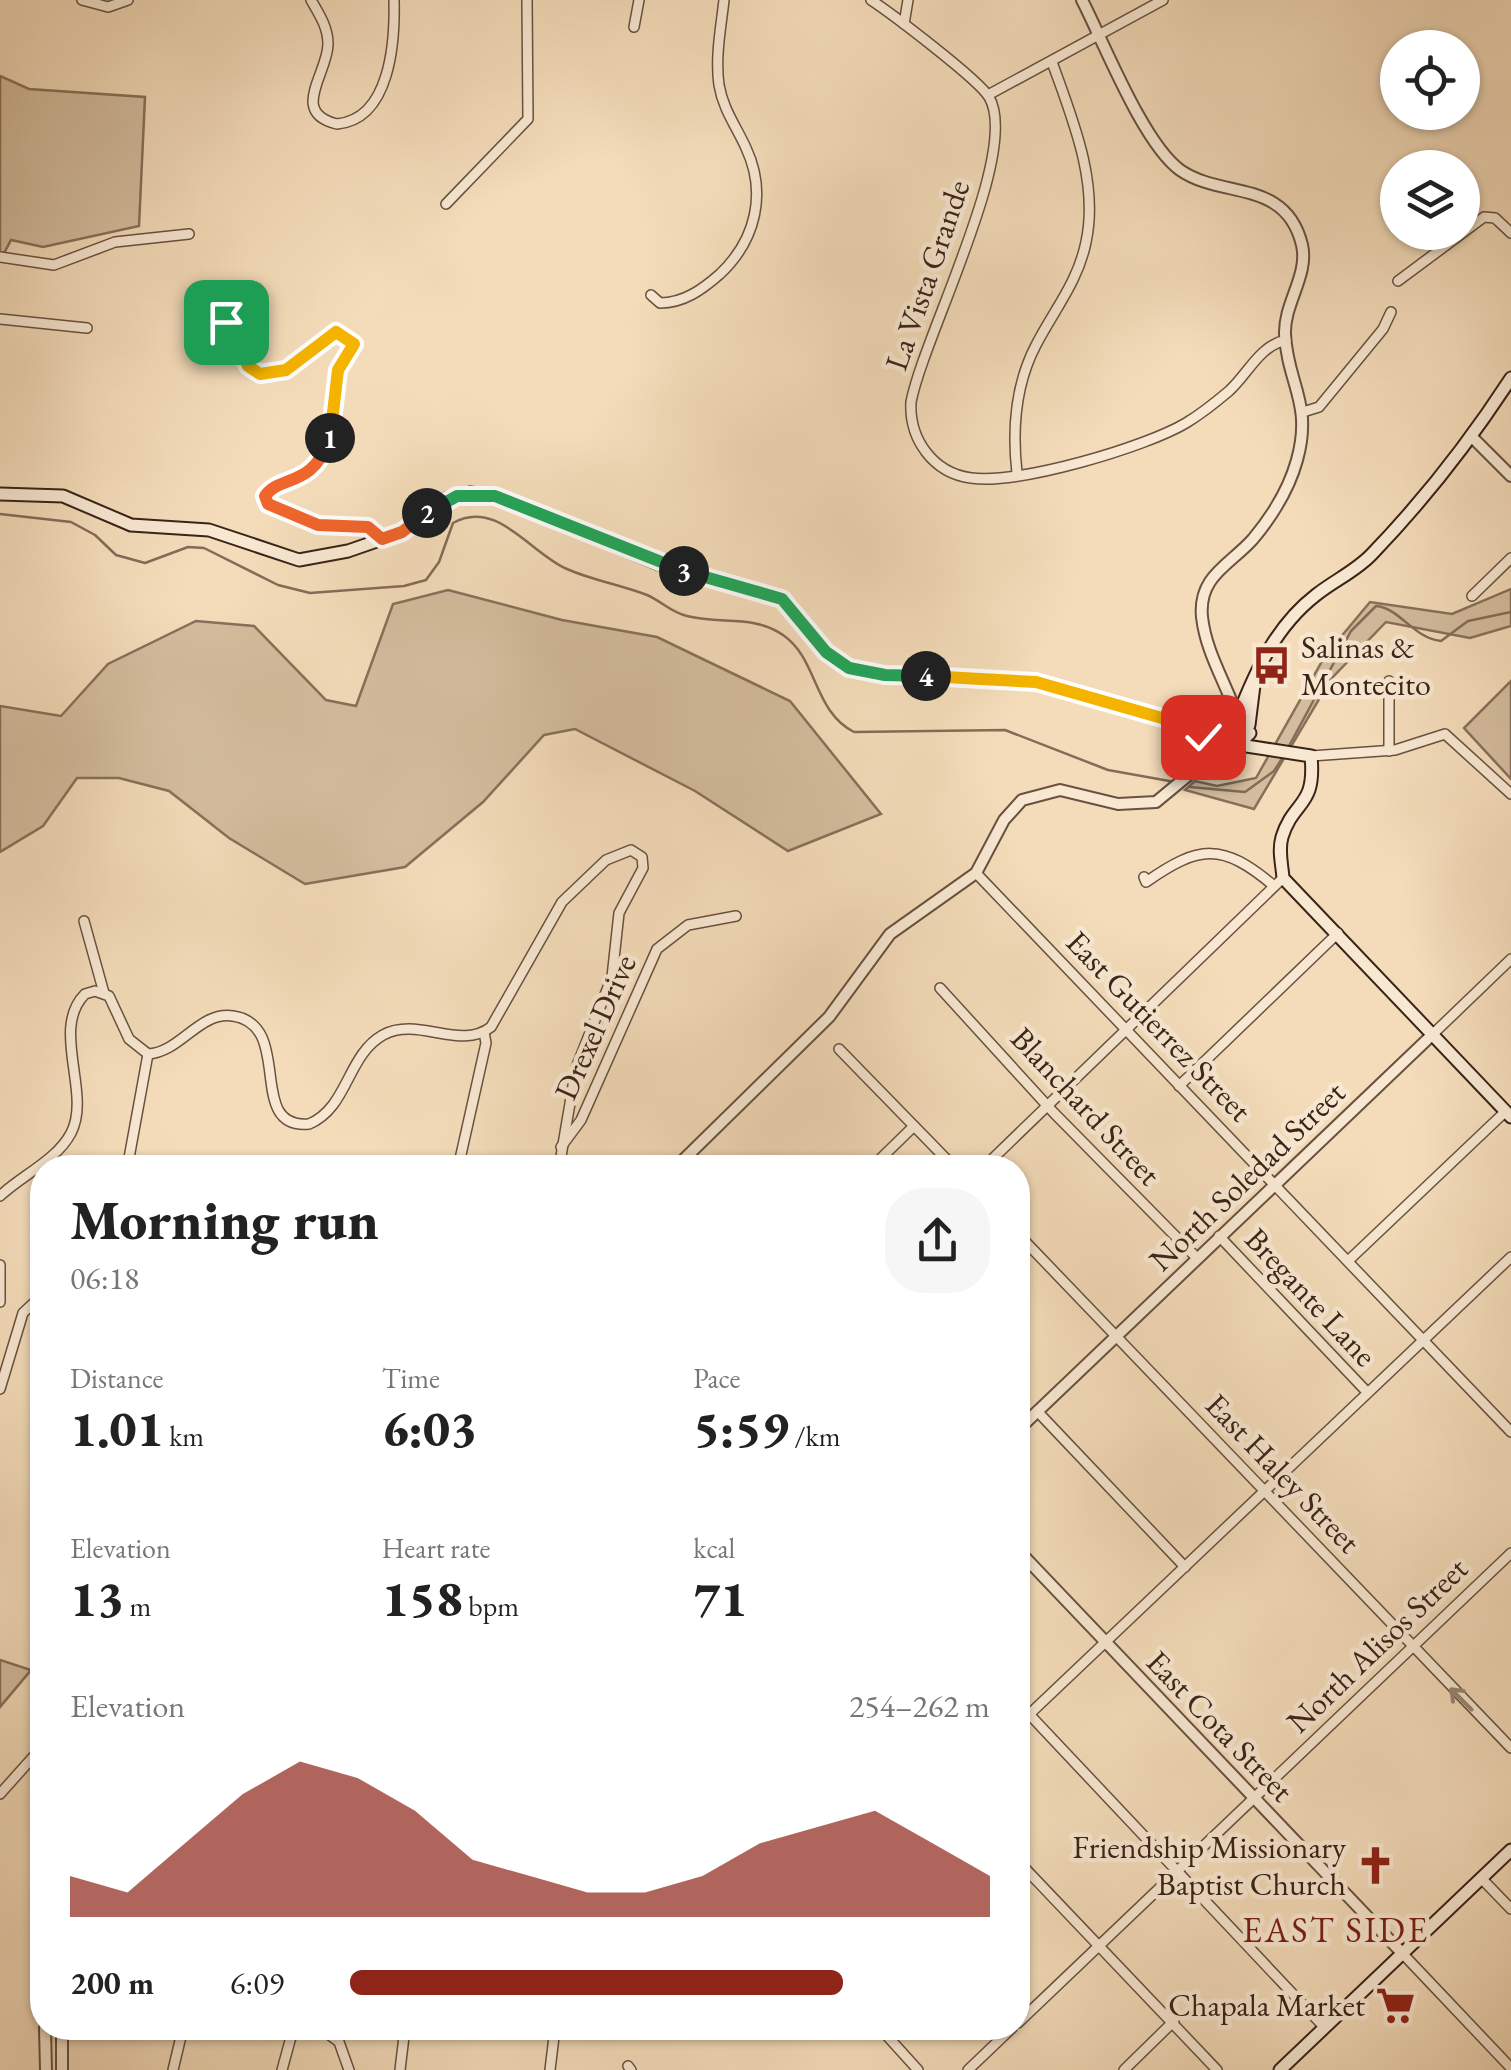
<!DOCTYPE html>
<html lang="en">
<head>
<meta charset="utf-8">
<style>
  body { margin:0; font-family:"EB Garamond",serif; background:#f6f6f6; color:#222; height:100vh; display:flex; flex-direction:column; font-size:38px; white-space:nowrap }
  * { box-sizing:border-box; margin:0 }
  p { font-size:32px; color:#767676 }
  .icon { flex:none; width:55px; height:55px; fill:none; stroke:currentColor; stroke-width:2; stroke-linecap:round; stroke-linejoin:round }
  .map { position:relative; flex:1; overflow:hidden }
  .drawer { position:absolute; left:30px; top:1155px; width:1000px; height:885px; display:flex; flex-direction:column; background:#fff; border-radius:40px; box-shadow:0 2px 8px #0004 }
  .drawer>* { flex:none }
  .controls { position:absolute; left:1380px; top:30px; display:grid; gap:20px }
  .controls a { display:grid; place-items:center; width:100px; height:100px; border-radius:50%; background:#fff; box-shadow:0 2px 8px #0004; font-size:50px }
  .pin { position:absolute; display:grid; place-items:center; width:85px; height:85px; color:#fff; margin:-42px; border-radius:20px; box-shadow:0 5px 15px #0006 }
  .km { position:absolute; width:50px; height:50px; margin:-25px; border-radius:50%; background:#222; color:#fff; font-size:28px; line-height:50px; text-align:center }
  .round { display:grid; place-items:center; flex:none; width:105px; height:105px; border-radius:40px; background:#f6f6f6 }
  .overview { display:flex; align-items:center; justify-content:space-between; height:170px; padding:0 40px }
  h1 { font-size:55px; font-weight:800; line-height:75px }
  .stats { display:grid; grid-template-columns:repeat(3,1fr); gap:15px; height:170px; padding:10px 40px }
  .stats div { display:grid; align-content:center }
  .stats b { font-size:50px; font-weight:800 }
  .stats small { font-size:28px; font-weight:400 }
  .stats p { font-size:28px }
  .chart { height:280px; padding:20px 40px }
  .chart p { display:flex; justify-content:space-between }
  .chart svg { width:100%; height:180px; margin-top:10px; fill:#8f2418; opacity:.7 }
  ul { padding:0 40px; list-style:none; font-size:32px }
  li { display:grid; grid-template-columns:160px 120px 1fr; align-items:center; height:75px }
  li i { height:25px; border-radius:12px; background:#8f2418 }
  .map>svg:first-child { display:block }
</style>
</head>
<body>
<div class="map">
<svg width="1511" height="2070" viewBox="0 0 1511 2070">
  <rect width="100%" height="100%" fill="#f4dcba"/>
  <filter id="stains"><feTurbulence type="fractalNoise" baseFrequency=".002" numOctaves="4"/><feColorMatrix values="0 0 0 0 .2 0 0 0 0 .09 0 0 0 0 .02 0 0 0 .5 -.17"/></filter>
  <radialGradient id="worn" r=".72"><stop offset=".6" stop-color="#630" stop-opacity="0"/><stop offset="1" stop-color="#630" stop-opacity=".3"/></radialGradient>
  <g fill="#d4bd9e" stroke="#87705a" stroke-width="2.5">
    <path d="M0,76L29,89L145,97L139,226L43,247L11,240L0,261Z"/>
    <path d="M1511,589V626L1470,638L1386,622L1331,679L1254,809L1185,790L1195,781L1217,786L1256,778L1325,656L1370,602L1452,614Z"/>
    <path d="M448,590L562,620L657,637L790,701L881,814L788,851L695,791L575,729L544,735L483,802L405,867L305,884L229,838L169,791L119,778H77L43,826L0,852V706L61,716L108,664L196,621L254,626L326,700L356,706L393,604Z"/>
    <path d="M1511,681V779L1464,728Z"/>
    <path d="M0,1660L31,1670L0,1707Z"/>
  </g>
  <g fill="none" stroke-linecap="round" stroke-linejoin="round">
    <g stroke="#846c58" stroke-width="2.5">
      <path d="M0,514L71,522L95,535L116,555L145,563L188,547L204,548L278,585L310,593L404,586L426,580L439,562L453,523C497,498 531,554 567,569C592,580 621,585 647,595C661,601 672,613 687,616C721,625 752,614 783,635C818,659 813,711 854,732L1005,730L1108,770L1175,782"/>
      <path d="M1289,746L1351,631L1376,606C1400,608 1413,638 1441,641L1468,621L1511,612"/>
      <path d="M1190,787L1245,792L1274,771L1283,757"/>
    </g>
    <defs>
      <g id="minor">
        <path d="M82,0L108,7L128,0"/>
        <path d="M311,0C319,14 328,27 328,44C328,73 289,113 337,124C391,119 395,40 394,0"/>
        <path d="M871,0C892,14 978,79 989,97C1021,151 924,335 911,402C909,439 933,473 971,478C1018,485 1146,447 1186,423C1201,414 1216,402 1229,391C1248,374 1259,346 1286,340"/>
        <path d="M904,24L908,0"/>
        <path d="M634,27L639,0"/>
        <path d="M988,95L1163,0"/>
        <path d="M446,204L528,119L527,0"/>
        <path d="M0,257L54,265L115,242L189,234"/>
        <path d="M1398,281L1484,217L1495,218L1511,233"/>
        <path d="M651,295L660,303C684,303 703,289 720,274C756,240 767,193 746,148C736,126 723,109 719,85C715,57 721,27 724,0"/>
        <path d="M229,317C222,335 244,365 260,374L286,370L337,332L355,344C325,370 341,416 325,449C309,485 277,478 265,497L268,504L318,525L368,527L382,539"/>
        <path d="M0,319L87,328"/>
        <path d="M1303,412L1319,407L1383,329L1391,312"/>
        <path d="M1017,473C1012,429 1015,385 1036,345C1054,310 1078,282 1086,242C1099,182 1072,118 1052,62"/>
        <path d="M1472,596L1511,558"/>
        <path d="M1389,751V681"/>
        <path d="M1311,756L1395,750L1445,734L1511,794"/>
        <path d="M976,873L1511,1432"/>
        <path d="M1144,877L1146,882C1199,845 1222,842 1274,886"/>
        <path d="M84,921L104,993"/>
        <path d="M940,988L1054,1113L1196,1257"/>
        <path d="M1433,1034L1511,959"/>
        <path d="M839,1049L955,1168"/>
        <path d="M1179,1086L1338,933"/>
        <path d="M561,1147L581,1120L657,949L688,925L736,916"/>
        <path d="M129,1158L148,1054"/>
        <path d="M458,1168L486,1043L484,1032"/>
        <path d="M871,1168L914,1126"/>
        <path d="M983,1168L1283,878"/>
        <path d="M0,1196C22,1175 56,1161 71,1133C92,1093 50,1029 85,994L95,991L109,996L129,1039L148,1054C181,1052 199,1011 233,1016C295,1025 245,1130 309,1124C348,1108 347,1055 383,1035C418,1016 460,1051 491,1027L562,902L606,860L631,850L642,857L643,868L619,913L612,977L576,1068L559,1168"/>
        <path d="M1018,1234L1511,1748"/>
        <path d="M1219,1236L1367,1392"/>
        <path d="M1348,1261L1506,1111"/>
        <path d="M0,1265V1302"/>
        <path d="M0,1389L23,1313L42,1295"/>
        <path d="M1037,1411L1185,1567"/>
        <path d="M1029,1714L1324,2027"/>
        <path d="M1018,1725L1511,1257"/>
        <path d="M0,1794L42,1747"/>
        <path d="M1018,1861L1217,2070"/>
        <path d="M1482,1879L1511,1909"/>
        <path d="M1402,1953L1511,2068"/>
        <path d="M1018,2023L1511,1553"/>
        <path d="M320,2028L339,2042L349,2070"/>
        <path d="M880,2028L918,2070"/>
        <path d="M628,2066L631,2070"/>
        <path d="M173,2070L183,2028"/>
        <path d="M282,2070L291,2037L303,2028"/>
        <path d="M400,2070L405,2028"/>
        <path d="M550,2070L555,2028"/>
        <path d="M968,2070L1012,2028"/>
        <path d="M1124,2070L1174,2021"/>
      </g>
      <g id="tertiary">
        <path d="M1082,0C1104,43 1143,143 1180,170C1221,199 1286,178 1302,245C1309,275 1284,303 1285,334C1287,383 1313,403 1297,460C1289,489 1273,515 1253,539C1230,565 1198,576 1202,617C1206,653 1226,683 1237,716"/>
        <path d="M1472,437L1511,476"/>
        <path d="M1201,733L1205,763"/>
        <path d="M675,1168L829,1017L890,934L976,873L1004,820L1022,800L1060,790L1118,804L1156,802L1208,759L1234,746"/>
        <path d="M1018,1430L1433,1034"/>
        <path d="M1018,1550L1402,1953"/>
        <path d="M45,2028L46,2070"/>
        <path d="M62,2070V2028"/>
      </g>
      <g id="secondary">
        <path d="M0,494L63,496L131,525L209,530L299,560L348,551L397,534L448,498L470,493L495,496L659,564L774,595L791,606L826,651L849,668L885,675L1036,682L1222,736"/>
        <path d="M1238,716C1256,670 1276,626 1316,595C1335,580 1356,571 1372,554C1424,500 1470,441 1511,378"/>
        <path d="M1246,721L1238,716L1227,719L1222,736L1237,746L1250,733"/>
        <path d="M1249,725L1254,685"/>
        <path d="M1240,745L1311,756C1316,808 1294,799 1282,837C1278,851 1282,864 1283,878L1511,1117"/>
        <path d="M1280,2070L1511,1850"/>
      </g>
    </defs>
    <use href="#minor" stroke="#685140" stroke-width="12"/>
    <use href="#tertiary" stroke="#685140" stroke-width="14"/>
    <use href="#secondary" stroke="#3a2317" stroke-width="15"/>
    <use href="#minor" stroke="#f8e8d2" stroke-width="9"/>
    <use href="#tertiary" stroke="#f8e8d2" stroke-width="10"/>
    <use href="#secondary" stroke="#f8e8d2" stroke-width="11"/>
  </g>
  <defs><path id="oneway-shaft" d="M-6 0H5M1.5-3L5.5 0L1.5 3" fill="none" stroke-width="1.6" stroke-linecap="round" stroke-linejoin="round" transform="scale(2.5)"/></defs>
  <use stroke="#998674" href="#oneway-shaft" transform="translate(1461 1699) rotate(-135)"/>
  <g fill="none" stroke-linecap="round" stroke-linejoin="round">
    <defs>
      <path id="split-1" d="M226,322L248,366L260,374L286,370L336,332L354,344L338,370L330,438"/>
      <path id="split-2" d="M330,438C312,489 281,474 265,496L268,504L318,525L368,527L382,539L402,532L427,513"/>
      <path id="split-3" d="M427,513L457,496H495L684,571"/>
      <path id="split-4" d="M684,571L782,599L826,652L849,668L885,675L926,676"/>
      <path id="split-5" d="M926,676L1036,682L1190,726L1203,737"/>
    </defs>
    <use href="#split-1" stroke="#fff" stroke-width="20"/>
    <use href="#split-2" stroke="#fff" stroke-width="20"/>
    <use href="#split-3" stroke="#fff" stroke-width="20"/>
    <use href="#split-4" stroke="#fff" stroke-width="20"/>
    <use href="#split-5" stroke="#fff" stroke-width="20"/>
    <use href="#split-1" stroke="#f5b400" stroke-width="12"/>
    <use href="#split-2" stroke="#f0652b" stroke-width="12"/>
    <use href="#split-3" stroke="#22a559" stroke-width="12"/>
    <use href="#split-4" stroke="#22a559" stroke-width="12"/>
    <use href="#split-5" stroke="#f5b400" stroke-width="12"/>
  </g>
  <defs>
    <symbol id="bus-bare" viewBox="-9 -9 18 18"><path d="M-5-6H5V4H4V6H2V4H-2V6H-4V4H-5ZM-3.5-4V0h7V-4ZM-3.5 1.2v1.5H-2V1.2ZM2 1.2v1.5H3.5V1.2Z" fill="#8f2418" stroke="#f8e8d2" stroke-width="2.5" paint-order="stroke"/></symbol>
    <symbol id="church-bare" viewBox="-9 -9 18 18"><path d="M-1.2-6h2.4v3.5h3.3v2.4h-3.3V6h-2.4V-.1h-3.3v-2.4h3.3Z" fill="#8f2418" stroke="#f8e8d2" stroke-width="2.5" paint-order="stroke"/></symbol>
    <symbol id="supermarket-bare" viewBox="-9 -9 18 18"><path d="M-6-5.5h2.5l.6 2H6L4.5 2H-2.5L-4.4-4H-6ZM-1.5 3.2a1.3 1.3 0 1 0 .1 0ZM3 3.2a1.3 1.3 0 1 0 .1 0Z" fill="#8f2418" stroke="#f8e8d2" stroke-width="2.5" paint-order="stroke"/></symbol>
  </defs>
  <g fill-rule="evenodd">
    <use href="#bus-bare" x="1244" y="638" width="55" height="55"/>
    <use href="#church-bare" x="1348" y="1838" width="55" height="55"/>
    <use href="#supermarket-bare" x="1368" y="1978" width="55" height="55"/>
  </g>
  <g text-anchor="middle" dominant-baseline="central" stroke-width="9" stroke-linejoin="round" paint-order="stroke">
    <g font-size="32" fill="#3a2317" stroke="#f8e8d2">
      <text transform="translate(927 275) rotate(-71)">La Vista Grande</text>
      <text transform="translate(1159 1026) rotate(46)">East Gutierrez Street</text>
      <text transform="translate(595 1027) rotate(-66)">Drexel Drive</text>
      <text transform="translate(1086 1106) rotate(47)">Blanchard Street</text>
      <text transform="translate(1247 1176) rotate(-44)">North Soledad Street</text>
      <text transform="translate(1311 1297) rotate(47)">Bregante Lane</text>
      <text transform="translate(1283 1473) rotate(46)">East Haley Street</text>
      <text transform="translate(1377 1645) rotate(-44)">North Alisos Street</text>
      <text transform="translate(1220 1726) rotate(46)">East Cota Street</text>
    </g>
    <g font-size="32" fill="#3a2317" stroke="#f8e8d2" text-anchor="end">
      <text x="1301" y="647" text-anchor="start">Salinas &amp;<tspan x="1301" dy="37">Montecito</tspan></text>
      <text x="1346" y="1847">Friendship Missionary<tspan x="1346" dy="37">Baptist Church</tspan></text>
      <text x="1365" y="2005">Chapala Market</text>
    </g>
    <g font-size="35" letter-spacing="2.5" fill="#7a1f14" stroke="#f8e8d2">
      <text x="1336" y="1929">EAST SIDE</text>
    </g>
  </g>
  <rect width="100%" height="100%" filter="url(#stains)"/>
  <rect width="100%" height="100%" fill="url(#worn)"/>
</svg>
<div class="controls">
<a><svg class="icon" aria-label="locate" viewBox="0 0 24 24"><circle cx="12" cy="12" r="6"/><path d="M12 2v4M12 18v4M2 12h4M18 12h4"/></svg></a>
<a><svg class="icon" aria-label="layers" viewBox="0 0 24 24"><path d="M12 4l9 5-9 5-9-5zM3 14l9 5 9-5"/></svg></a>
</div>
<div class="pin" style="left:226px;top:322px;background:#1e9e55"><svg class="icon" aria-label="arrive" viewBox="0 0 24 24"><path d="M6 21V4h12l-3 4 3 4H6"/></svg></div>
<div class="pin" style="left:1203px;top:737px;background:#d93025"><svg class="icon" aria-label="check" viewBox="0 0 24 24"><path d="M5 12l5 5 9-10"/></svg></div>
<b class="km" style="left:330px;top:438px">1</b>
<b class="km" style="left:427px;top:513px">2</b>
<b class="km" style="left:684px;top:571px">3</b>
<b class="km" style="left:926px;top:676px">4</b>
<section class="drawer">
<div class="overview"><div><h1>Morning run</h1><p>06:18</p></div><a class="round"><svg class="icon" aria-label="share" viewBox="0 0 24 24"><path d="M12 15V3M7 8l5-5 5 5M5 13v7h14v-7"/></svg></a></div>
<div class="stats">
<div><p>Distance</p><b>1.01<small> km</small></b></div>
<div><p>Time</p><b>6:03</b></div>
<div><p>Pace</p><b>5:59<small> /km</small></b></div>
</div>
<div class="stats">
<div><p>Elevation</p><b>13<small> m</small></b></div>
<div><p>Heart rate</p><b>158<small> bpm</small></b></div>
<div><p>kcal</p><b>71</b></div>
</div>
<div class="chart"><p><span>Elevation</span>254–262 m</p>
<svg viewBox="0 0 160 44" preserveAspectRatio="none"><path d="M0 44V34L10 38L20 26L30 14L40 6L50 10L60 18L70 30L80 34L90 38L100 38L110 34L120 26L130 22L140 18L150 26L160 34V44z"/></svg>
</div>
<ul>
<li><b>200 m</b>6:09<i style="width:77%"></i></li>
</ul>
</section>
</div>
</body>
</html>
